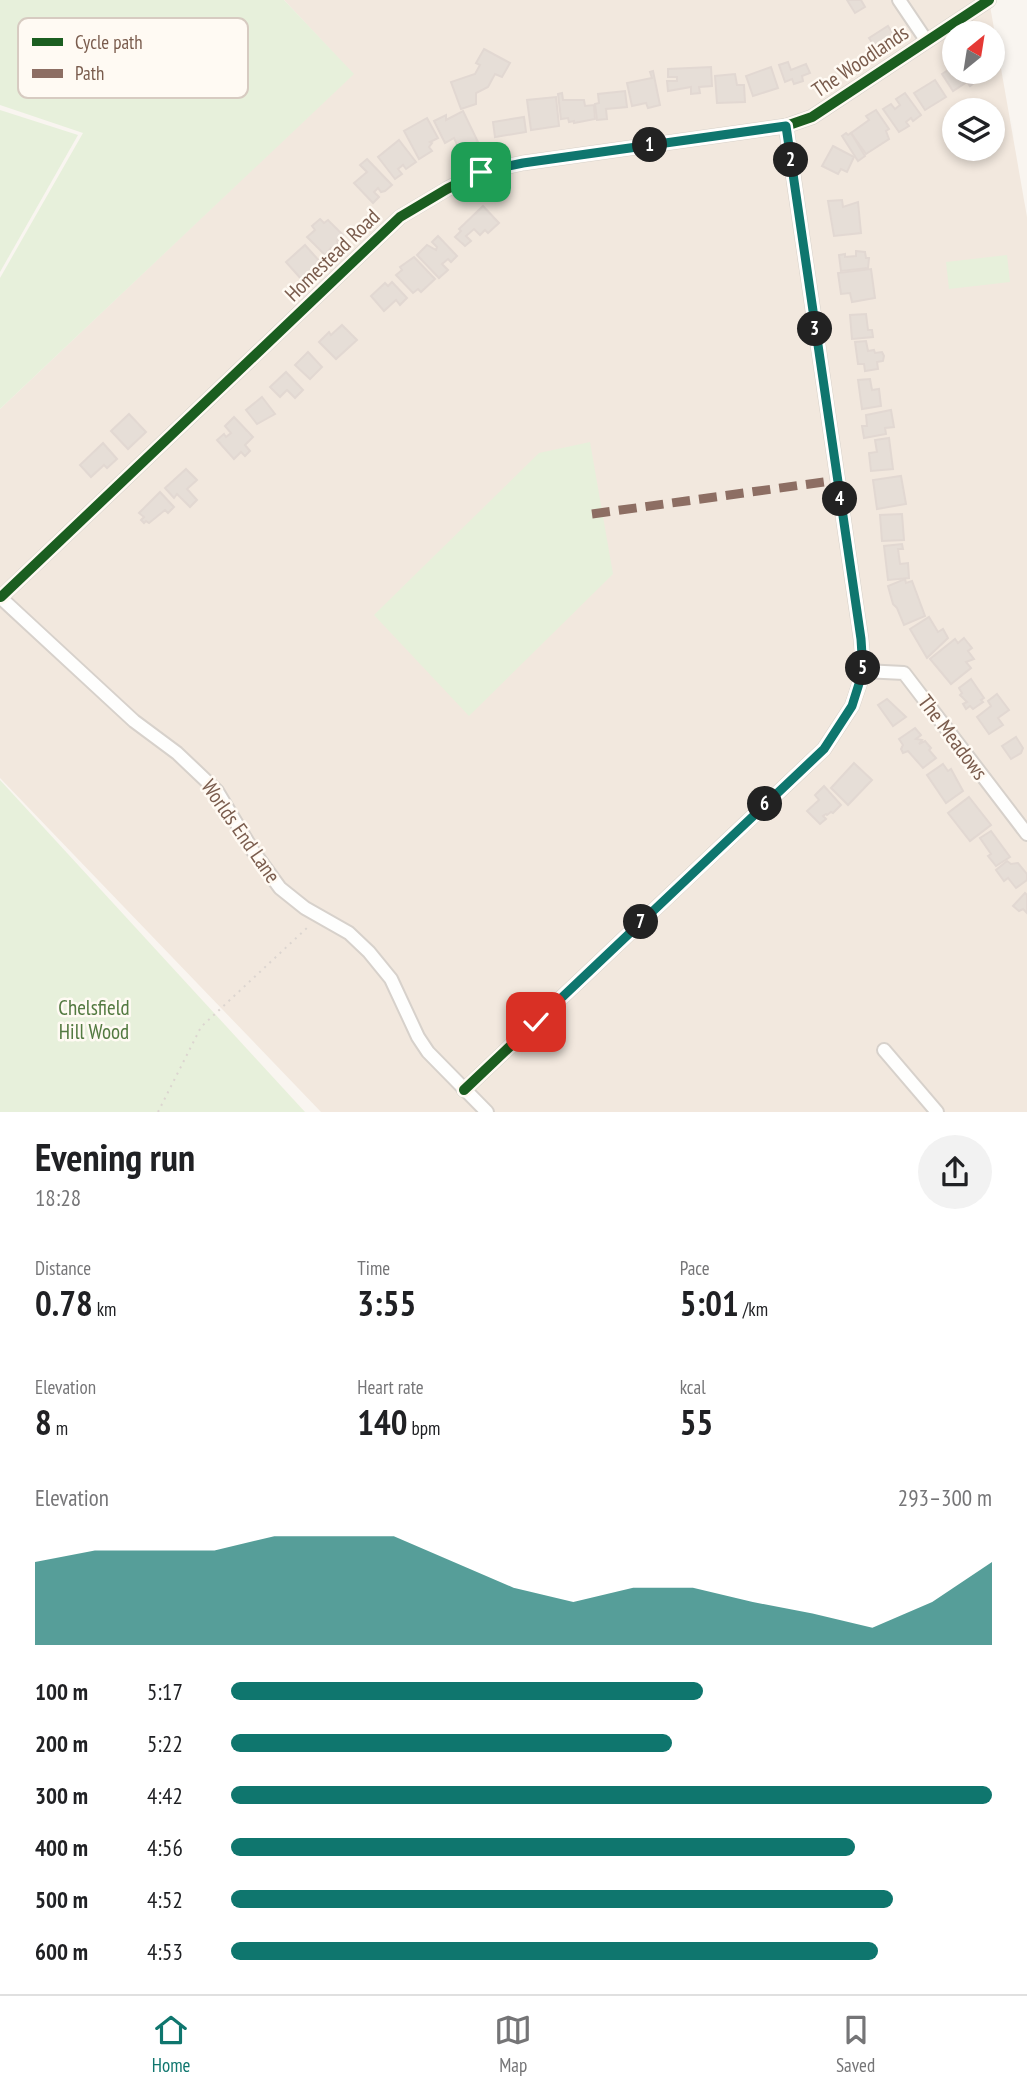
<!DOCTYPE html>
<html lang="en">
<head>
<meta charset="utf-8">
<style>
  body { margin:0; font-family:"PT Sans Narrow",sans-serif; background:#f2f2f2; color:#202124; height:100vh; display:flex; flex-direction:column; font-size:26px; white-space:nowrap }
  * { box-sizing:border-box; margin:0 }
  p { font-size:23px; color:#757577 }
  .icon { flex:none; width:38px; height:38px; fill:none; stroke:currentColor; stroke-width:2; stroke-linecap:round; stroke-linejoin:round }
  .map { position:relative; height:1112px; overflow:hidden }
  .side { display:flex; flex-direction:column; background:#fff; flex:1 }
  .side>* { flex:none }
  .needle { width:46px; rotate:30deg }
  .buttons { position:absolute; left:942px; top:21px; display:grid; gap:14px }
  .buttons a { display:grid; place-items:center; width:63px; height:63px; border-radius:50%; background:#fff; box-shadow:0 4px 10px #0003; font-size:35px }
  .pin { position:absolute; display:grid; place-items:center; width:60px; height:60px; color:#fff; margin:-30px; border-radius:14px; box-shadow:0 4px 10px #0006 }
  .km { position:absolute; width:35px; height:35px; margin:-18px; border-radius:50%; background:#222; color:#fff; font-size:19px; line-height:35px; text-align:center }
  .round { display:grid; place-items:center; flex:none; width:74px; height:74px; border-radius:37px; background:#f2f2f2 }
  .headline { display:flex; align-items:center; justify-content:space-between; height:119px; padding:0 35px }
  h1 { font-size:38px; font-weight:700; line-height:52px }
  .metrics { display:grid; grid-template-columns:repeat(3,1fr); gap:10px; height:119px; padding:7px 35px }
  .metrics div { display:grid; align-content:center }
  .metrics b { font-size:35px; font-weight:700 }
  .metrics small { font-size:19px; font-weight:400 }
  .metrics p { font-size:19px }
  .chart { height:196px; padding:14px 35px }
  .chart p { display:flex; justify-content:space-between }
  .chart svg { width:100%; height:126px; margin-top:7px; fill:#0f766e; opacity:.7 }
  ul { padding:0 35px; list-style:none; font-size:23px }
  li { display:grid; grid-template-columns:112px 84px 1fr; align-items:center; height:52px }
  li i { height:18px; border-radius:9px; background:#0f766e }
  .tabs { display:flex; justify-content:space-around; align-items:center; height:98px; border-top:2px solid #e0e0e0; background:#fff; font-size:19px; color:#757577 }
  .tabs a { display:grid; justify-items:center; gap:4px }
  .tabs .current { color:#0f766e }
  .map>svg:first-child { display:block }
</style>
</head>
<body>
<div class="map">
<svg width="1027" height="1112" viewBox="0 0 1027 1112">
  <rect width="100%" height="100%" fill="#f9f5f0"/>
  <path fill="#f2e8de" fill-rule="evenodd" d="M284,0H989L1027,217V1112H321L0,778V409L353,74ZM954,33H992V72H954ZM954,110H992V149H954Z"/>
  <g fill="#e7f0db">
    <path d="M0,0H284L354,74L0,409V278L83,133L0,105Z"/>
    <path d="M0,110L78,135L0,272Z"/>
    <path d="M1007,255L1010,282L949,289L946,262Z"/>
    <path d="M590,442L613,574L469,716L374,615L539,453Z"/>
    <path d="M0,780L305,1112H0Z"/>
  </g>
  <g fill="#e6ded7" stroke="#e2d8d2" stroke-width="2">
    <path d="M847,0H861L865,7L855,13Z"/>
    <path d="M888,26L893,34L885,39L889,46L886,50L883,47L878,51L869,38Z"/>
    <path d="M484,49L510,63L502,77L495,74L488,87L476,93V104L461,109L451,82L475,74L480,65L476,63Z"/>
    <path d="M788,62L791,70L806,64L810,73L802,76L803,81L794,84L792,79L785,82L779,65Z"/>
    <path d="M954,66V72H973L978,80L970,86L967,82L953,91L942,74Z"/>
    <path d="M711,67L712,86L699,87L700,93L691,94V87L668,91L667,81H677V77H668V69Z"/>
    <path d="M771,67L778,88L753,96L746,76Z"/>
    <path d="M653,71L660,105L648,108L646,103L632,106L627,83L652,78L650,72Z"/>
    <path d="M735,74L737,85H744L745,102L717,103L715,76Z"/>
    <path d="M935,80L946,97L925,110L914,93Z"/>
    <path d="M625,91L627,107L606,109L607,119L597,120L595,104L599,103L598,94Z"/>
    <path d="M562,93L563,100H584L585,106L594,105L595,119L574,123V121L569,122L568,118L561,119L558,94Z"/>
    <path d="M905,93L921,115L913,121L911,118L906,122L909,126L899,132L883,109L891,104L895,109L900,105L896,99Z"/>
    <path d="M556,97L559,126L531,130L527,100Z"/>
    <path d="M876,110L889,129L886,131L889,139L866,154L851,133L869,120L866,116Z"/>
    <path d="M463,111L478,142L460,151L454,138L445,143L434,121L446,115V120Z"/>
    <path d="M524,117L526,132L495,137L493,122Z"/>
    <path d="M427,118L438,138L430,142L432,143L429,147L432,151L419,159L404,131Z"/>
    <path d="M846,133L848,135L851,133L865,156L858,161L842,136Z"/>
    <path d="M399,140L416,162L406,169L403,165L398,169L402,174L395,179L378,157Z"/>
    <path d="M833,146L854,157L847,172L841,169L838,174L822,166Z"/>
    <path d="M367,159L392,185L385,191L381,192L378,188L374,192L379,197L373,203L354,183L367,172L360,165Z"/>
    <path d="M842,200L843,207L858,202L861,233L834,236L828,201Z"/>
    <path d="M483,206L499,223L488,233L485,230L480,235L474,229L466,236L471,241L465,246L455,237L461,231L459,229Z"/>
    <path d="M320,219L324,223L328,220L343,235L337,241L340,245L334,251L331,248L325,255L307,237L315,230L312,226Z"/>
    <path d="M438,236L457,256L451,262L448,259L442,264L448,270L439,278L417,255L427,245L436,250L437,247L432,242Z"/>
    <path d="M305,245L322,264L303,281L286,262Z"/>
    <path d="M856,251L865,252L866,258H869L868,268L841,271L839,255L845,254V257L856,256Z"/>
    <path d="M414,257L435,279L421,292L418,289L413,293L396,275L402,270L400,267Z"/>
    <path d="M871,269L875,298L852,302L850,293L841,294L838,273Z"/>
    <path d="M392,282L407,298L400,305L396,300L384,311L371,296L385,283L388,286Z"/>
    <path d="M866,314L868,330H872L873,337L852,339L850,315Z"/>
    <path d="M342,325L357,340L336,359L319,342L329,332L331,335Z"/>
    <path d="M866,341L868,351L874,350L875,353L882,352L884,356L883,361L877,362L878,369L865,371L864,364H858L855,342Z"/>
    <path d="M308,352L322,367L310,379L295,365Z"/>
    <path d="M286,372L303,390L295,398L287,390L280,397L270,387Z"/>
    <path d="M870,379L872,390L879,389L881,406L862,409L858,380Z"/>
    <path d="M262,397L275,414L257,424L246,410Z"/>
    <path d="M891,410L894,427L885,428L886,434L864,438L862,426H867L866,415Z"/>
    <path d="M129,414L146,432L128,449L111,431Z"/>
    <path d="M234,417L253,437L245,445L250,451L245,456L241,452L234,459L217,440L224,434L226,437L231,433L225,426Z"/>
    <path d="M889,438L893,469L871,471L869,453L877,452L875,440Z"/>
    <path d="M103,443L117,459L107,468L104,465L91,477L80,465Z"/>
    <path d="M186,469L197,480L187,489L197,500L190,507L177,494L174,498L165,488Z"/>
    <path d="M901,476L906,504L877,509L873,480Z"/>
    <path d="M160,492L174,507L168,513L165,510L149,523L146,521L144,523L141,520L144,517L139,513Z"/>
    <path d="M902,514L904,540L882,541L880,515Z"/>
    <path d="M902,544L903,549H898L900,564L908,563L909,578L888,580L884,546Z"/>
    <path d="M905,579L906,583L912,581L925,616L904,625L897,608L893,604L888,586Z"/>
    <path d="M929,617L938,632L943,629L948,638L927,658L910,629Z"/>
    <path d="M964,638L972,648L968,651L974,659L966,662L971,668L951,684L930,659L955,639L958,643Z"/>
    <path d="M971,679L984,698L981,700L983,702L973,709L970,706L966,709L963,704L967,702L960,695L962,693L959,688Z"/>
    <path d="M997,694L1009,710L998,718L1003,725L989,734L977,717L991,706L988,701Z"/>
    <path d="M887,699L906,717L893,726L878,705Z"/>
    <path d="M915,728L921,735L916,739L922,740L919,744L925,741L931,748L929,750L936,758L923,768L908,751L903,753L901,749L903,745L899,739Z"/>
    <path d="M1016,737L1023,748L1021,753L1011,759L1002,746Z"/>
    <path d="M854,763L872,780L848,805L831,788Z"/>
    <path d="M943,764L948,771L951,769L963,791L946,803L927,775Z"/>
    <path d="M824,786L841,805L833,813L831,812L827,815L826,814L823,816L826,819L820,824L807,811L819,800L815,795Z"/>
    <path d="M969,797L991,825L970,841L948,813Z"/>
    <path d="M991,831L1010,857L996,866L988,856L991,854L980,838Z"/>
    <path d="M1007,861L1011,864L1018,863L1027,874V880L1016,888L1008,878L1004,881L996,870Z"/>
    <path d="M1025,893L1027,895V913L1023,909L1019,911L1013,906Z"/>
  </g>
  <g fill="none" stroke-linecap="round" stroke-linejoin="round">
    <defs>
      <g id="street">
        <path d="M899,0L926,40"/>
        <path d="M0,597L134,721L177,753L217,791L253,851L280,888L305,908L349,933L369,952L391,979L418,1037L428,1052L487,1112"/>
        <path d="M1,597L400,217L447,189L481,172L523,163L786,126L812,117L989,0"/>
        <path d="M864,671L904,673L1027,834"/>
        <path d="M884,1050L937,1112"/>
        <path d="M464,1090L824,749L852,706L864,671L861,639L786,126"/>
      </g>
    </defs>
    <use href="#street" stroke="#d7d1cb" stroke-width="16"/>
    <path stroke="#dcd5d0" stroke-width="2" stroke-dasharray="2 5" stroke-linecap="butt" d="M158,1112L201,1027L309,926"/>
    <use href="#street" stroke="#fefefd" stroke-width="12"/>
    <path stroke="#8d6e63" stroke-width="9" stroke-dasharray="18 9" stroke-linecap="butt" d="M592,514L838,480"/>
    <defs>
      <g id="cycleway">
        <path d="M1,597L400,217L447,189L481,172L523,163L786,126L812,117L989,0"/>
        <path d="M464,1090L824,749L852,706L864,671L861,639L786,126"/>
      </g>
    </defs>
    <use href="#cycleway" stroke="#fffaf3" stroke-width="15"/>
    <use href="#cycleway" stroke="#1b5e20" stroke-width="10"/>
  </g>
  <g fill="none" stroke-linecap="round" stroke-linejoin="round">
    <defs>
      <path id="route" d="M481,172L523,163L786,126L861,639L863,671L852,706L824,749L536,1022"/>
    </defs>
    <use href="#route" stroke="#fff" stroke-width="14"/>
    <use href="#route" stroke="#0f766e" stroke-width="9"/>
  </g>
  <g text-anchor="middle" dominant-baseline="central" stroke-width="5" stroke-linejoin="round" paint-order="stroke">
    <g font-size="21" fill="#7a5c4d" stroke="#fffaf3">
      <text transform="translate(860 61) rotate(-34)">The Woodlands</text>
      <text transform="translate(332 255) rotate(-44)">Homestead Road</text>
      <text transform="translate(953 737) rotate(53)">The Meadows</text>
      <text transform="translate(241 831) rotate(55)">Worlds End Lane</text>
    </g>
    <g font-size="21" fill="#537a41" stroke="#fffaf3">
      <text x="94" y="1007">Chelsfield<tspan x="94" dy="24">Hill Wood</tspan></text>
    </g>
  </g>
  <rect x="18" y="18" width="230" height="80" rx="10" fill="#fffaf3" stroke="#d7cbc1" stroke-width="2"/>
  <rect x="32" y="38" width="31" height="8" fill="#1b5e20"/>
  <rect x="32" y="69" width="31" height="9" fill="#8d6e63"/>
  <g font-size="19" fill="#7a5c4d">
    <text x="75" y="49">Cycle path</text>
    <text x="75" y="80">Path</text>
  </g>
</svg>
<div class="buttons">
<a><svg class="needle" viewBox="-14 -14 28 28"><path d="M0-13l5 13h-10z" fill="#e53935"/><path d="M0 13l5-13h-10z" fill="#757577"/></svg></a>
<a><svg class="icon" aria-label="layers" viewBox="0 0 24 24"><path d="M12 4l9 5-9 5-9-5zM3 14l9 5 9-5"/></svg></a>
</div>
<div class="pin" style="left:481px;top:172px;background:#1e9e55"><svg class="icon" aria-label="arrive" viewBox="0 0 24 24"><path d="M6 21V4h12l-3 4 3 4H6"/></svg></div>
<div class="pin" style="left:536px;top:1022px;background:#d93025"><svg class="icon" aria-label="check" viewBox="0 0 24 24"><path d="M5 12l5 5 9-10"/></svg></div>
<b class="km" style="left:650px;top:145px">1</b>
<b class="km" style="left:791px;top:160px">2</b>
<b class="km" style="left:815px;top:329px">3</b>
<b class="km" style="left:840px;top:499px">4</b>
<b class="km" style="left:863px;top:668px">5</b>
<b class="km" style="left:765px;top:804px">6</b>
<b class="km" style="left:641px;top:922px">7</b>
</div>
<section class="side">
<div class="headline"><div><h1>Evening run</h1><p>18:28</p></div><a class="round"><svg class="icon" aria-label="share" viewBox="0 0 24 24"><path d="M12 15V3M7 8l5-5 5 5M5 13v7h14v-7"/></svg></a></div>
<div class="metrics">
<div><p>Distance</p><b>0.78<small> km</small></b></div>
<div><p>Time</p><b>3:55</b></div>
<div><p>Pace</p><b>5:01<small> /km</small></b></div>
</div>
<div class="metrics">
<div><p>Elevation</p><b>8<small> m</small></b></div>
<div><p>Heart rate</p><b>140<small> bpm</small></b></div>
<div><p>kcal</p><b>55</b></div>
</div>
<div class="chart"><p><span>Elevation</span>293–300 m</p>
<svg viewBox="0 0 160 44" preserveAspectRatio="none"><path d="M0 44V15L10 11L20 11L30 11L40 6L50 6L60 6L70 15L80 24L90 29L100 24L110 24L120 29L130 33L140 38L150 29L160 15V44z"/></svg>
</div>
<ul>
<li><b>100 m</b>5:17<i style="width:62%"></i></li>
<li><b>200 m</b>5:22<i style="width:58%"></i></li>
<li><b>300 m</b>4:42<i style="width:100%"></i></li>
<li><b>400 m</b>4:56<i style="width:82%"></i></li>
<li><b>500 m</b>4:52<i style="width:87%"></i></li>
<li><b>600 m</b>4:53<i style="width:85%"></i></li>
</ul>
</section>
<nav class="tabs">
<a class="current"><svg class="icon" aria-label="home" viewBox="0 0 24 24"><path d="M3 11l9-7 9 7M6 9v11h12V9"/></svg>Home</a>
<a><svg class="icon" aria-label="map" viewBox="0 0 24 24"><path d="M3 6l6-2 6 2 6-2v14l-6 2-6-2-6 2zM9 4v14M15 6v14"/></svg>Map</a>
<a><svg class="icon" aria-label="saved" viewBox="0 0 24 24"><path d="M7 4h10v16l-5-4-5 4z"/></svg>Saved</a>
</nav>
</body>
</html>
